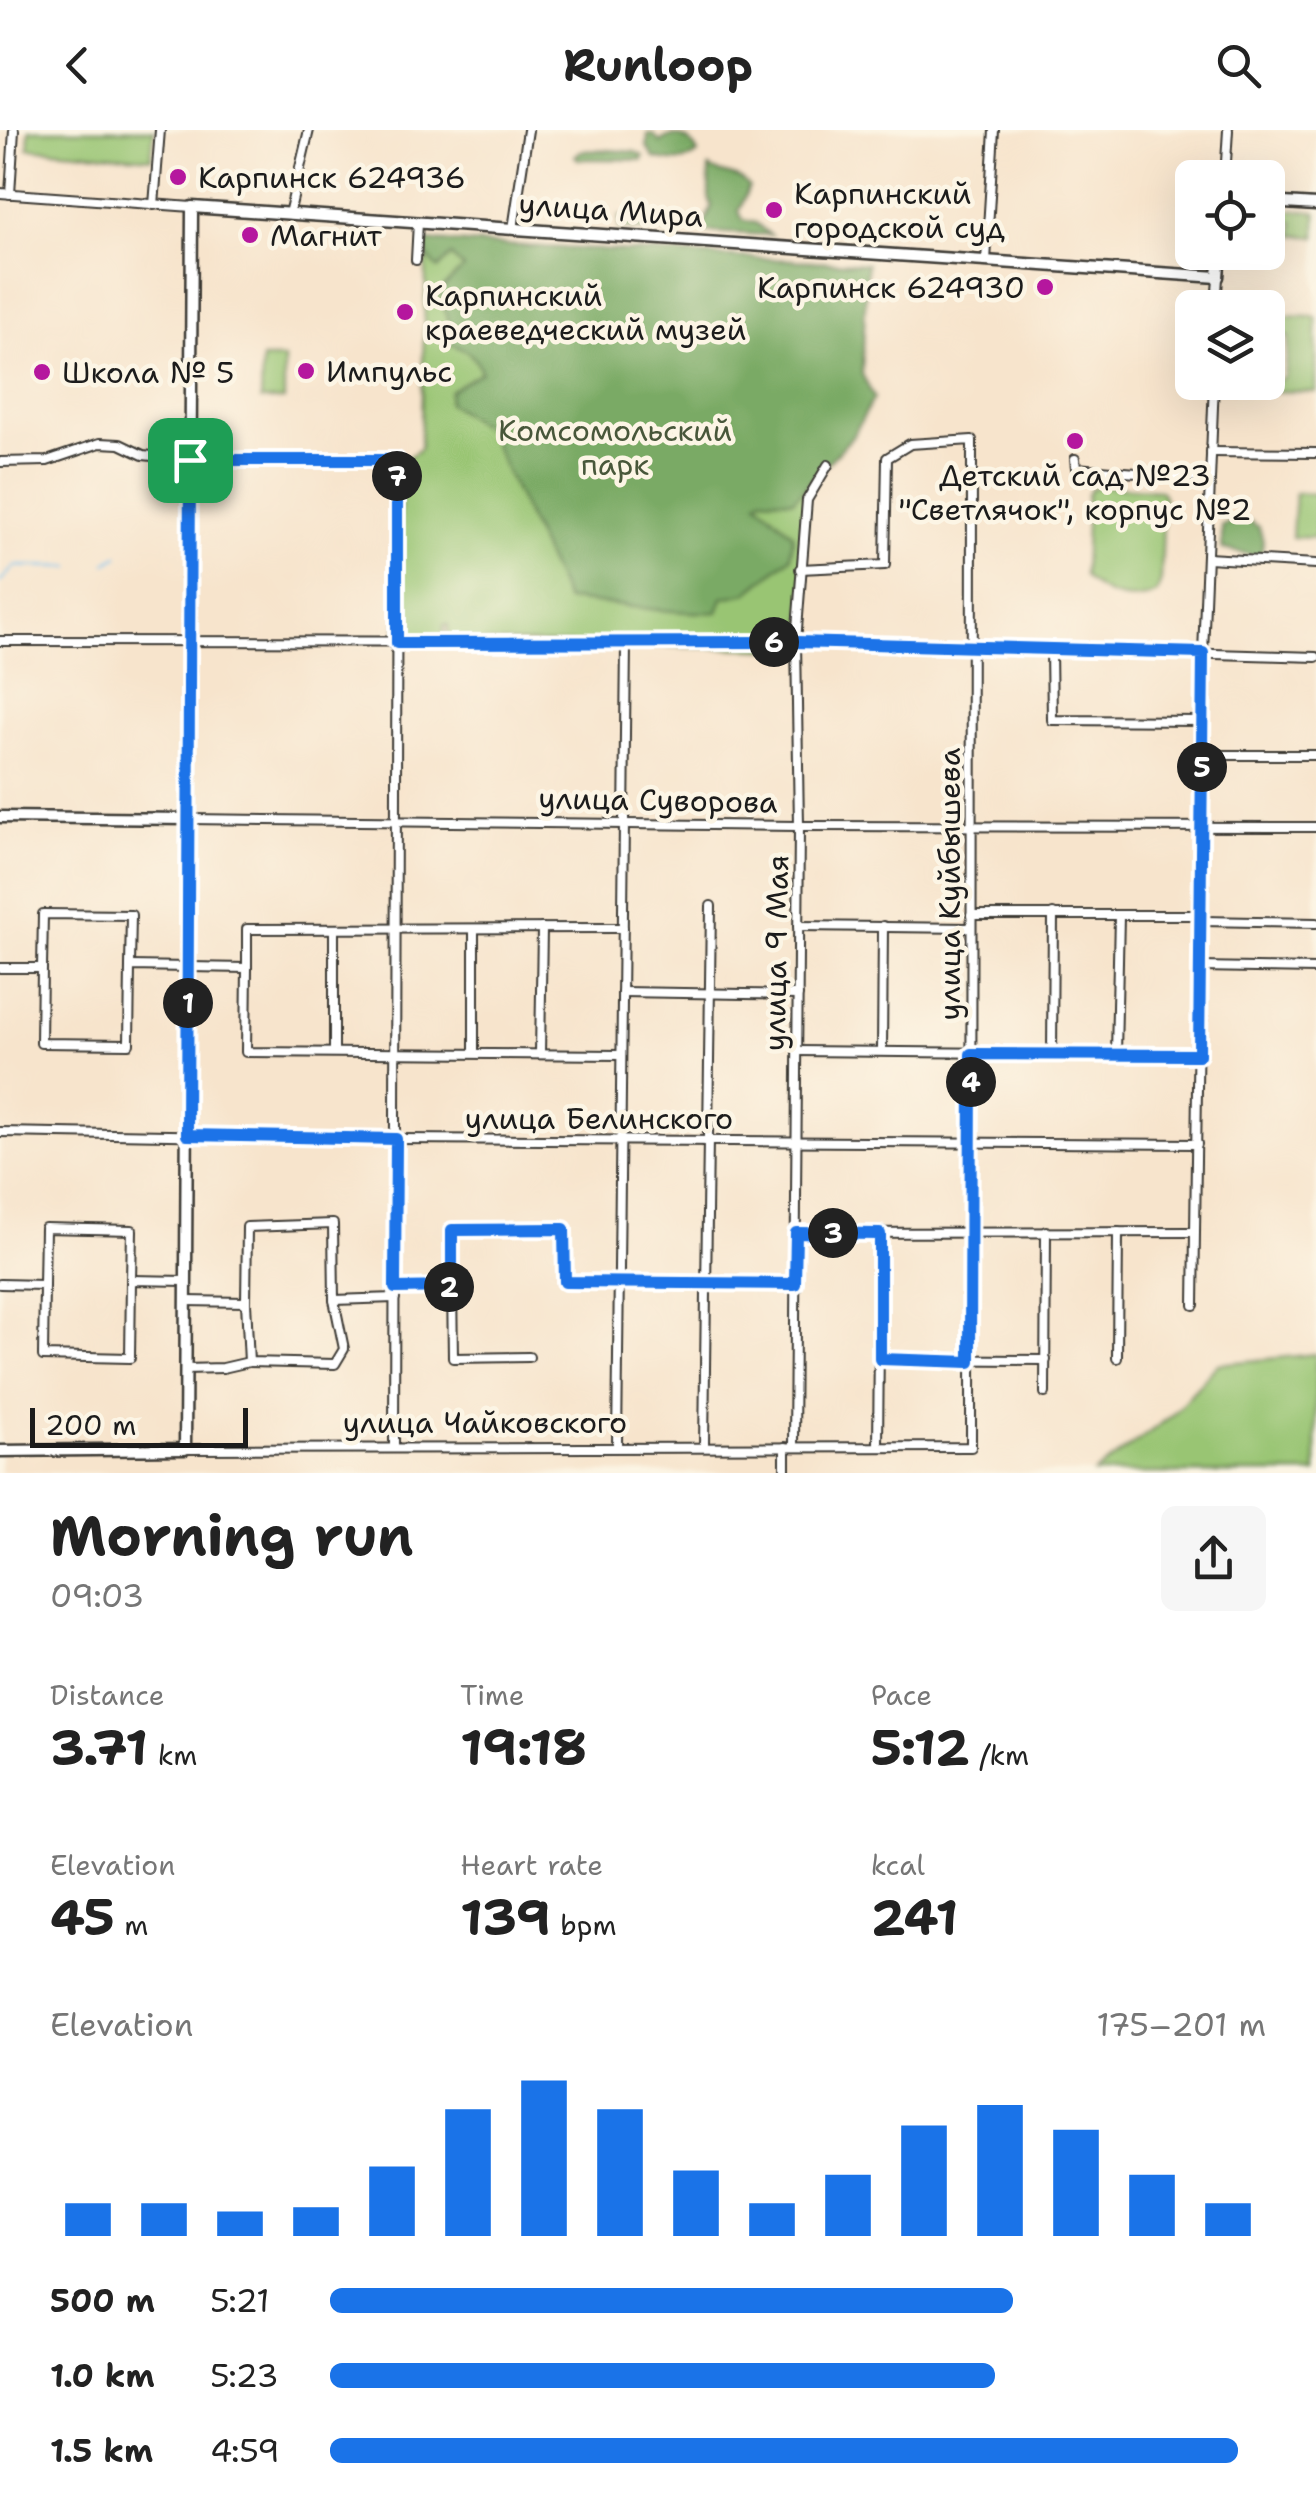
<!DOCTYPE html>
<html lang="en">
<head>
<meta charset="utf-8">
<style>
  body { margin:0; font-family:"Shantell Sans",sans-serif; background:#f6f6f6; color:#222; height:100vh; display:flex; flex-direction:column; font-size:38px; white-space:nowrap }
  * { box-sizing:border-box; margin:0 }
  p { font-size:32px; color:#767676 }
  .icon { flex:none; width:55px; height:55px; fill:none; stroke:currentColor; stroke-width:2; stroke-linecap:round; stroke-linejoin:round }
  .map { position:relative; height:1343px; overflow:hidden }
  .panel { display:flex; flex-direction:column; background:#fff; flex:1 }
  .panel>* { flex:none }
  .controls { position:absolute; left:1175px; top:30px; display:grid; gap:20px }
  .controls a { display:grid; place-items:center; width:110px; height:110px; border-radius:15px; background:#fff; box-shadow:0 10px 40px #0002; font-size:50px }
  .scale { position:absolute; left:30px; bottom:25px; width:218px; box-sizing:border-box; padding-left:10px; border:5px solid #1c1c1c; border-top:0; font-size:28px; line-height:35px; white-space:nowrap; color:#1c1c1c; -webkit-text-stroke:8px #fcf5e5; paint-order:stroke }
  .pin { position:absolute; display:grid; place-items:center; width:85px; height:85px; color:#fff; margin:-42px; border-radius:20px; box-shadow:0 5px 15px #0006 }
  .km { position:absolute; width:50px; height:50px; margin:-25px; border-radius:50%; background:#222; color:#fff; font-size:28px; line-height:50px; text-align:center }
  .round { display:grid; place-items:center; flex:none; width:105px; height:105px; border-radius:15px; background:#f6f6f6 }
  .head { display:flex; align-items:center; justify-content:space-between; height:170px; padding:0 50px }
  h1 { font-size:55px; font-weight:700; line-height:75px }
  .metrics { display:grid; grid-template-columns:repeat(3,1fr); gap:15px; height:170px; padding:10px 50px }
  .metrics div { display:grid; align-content:center }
  .metrics b { font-size:50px; font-weight:700 }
  .metrics small { font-size:28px; font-weight:400 }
  .metrics p { font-size:28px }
  .chart { height:280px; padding:20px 50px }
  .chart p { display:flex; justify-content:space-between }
  .chart svg { width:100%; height:180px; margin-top:10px; stroke:#1a73e8; stroke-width:6 }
  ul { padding:0 50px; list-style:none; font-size:32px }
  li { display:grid; grid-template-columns:160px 120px 1fr; align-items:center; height:75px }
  li i { height:25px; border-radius:12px; background:#1a73e8 }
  header { display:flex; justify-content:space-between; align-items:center; height:130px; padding:0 50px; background:#fff; font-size:45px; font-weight:700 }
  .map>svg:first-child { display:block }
</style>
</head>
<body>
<header><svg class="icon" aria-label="back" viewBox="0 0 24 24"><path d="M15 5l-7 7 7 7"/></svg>Runloop<svg class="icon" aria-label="search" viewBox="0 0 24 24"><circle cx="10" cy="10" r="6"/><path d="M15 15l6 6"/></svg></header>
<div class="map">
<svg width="1316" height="1343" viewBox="0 0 1316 1343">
  <rect width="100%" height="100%" fill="#fcf5e5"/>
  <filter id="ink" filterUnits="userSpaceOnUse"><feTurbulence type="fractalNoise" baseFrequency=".01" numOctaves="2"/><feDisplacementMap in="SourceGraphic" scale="20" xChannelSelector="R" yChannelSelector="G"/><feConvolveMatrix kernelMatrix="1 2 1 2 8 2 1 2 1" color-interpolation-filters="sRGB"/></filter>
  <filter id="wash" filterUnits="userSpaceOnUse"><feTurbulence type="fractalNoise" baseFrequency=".0048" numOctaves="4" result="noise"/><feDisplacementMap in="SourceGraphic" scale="40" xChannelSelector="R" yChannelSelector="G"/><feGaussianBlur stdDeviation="2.25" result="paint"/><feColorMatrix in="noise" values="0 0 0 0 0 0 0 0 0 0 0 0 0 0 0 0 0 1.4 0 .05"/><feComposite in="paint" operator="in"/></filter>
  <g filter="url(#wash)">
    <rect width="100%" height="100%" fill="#f7e4cc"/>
    <g fill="#99c573" stroke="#5a7048" stroke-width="2.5">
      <path d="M29,0H154L151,28L28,18Z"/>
      <path d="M1268,79L1316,82V107L1293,105L1294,92L1268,90Z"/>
      <path d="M427,111L867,134L852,307L807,355L802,520L448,511V494L444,495V510L397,509L401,332L420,319Z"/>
      <path d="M1272,186L1316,187V262L1264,261L1285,247L1289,207L1271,205Z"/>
      <path d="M262,229H284V270H261Z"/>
      <path d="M1104,356L1160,360L1164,366L1161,450L1157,463C1132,475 1102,467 1084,446L1087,365L1091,358Z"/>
      <path d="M1295,363L1316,364V408L1292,407Z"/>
      <path d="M1316,1224V1343H1094L1170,1287L1218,1234Z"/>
    </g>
    <g fill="#7aaa65" stroke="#4b6340" stroke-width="2.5">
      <path d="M648,4H653L660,12C674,0 691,8 698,23C686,35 670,32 654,28L647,17Z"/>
      <path d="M608,20L635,22L643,26L642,30L578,29L575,26L580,21Z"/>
      <path d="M709,38C724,47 739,42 749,57L739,81L743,90L756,93L770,105L705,102L702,99L712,76L709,68Z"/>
      <path d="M619,86L683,90L682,102L619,98Z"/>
      <path d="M427,111L867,134L862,244L874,268L852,307L793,370L762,368L758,372L793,404L791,427L747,463L723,468L718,482C667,484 618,474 566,470L487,299L448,273L450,261L481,242C477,224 462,218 446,212L449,194L439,162L463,138L451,126L438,139L428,127Z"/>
      <path d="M1244,388L1259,397L1263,411L1261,427L1222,419V395Z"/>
    </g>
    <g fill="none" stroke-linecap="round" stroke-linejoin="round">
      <g stroke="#73c0ed" stroke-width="2.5">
        <path d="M106,433L118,426"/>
        <path d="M0,452L15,436L70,437"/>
      </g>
    </g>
  </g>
  <g filter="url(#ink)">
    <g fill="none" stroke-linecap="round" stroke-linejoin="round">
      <defs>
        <g id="minor">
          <path d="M1225,48L1228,0"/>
          <path d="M0,63L192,77"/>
          <path d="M10,64L14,0"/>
          <path d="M154,75L160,0"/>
          <path d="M289,84L309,0"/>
          <path d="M513,99L528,0"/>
          <path d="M416,130L418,92"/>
          <path d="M986,131L994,0"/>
          <path d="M1216,178L1218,147"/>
          <path d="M1211,322L1316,323"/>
          <path d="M1075,329L1076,338L1210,349"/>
          <path d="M0,332L47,331L100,313L120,314L143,325L190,330H397L394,1317"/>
          <path d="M1207,428L1316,434"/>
          <path d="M0,511L796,512L1316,527"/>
          <path d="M1051,520L1052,590L1203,591"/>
          <path d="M1203,625H1316"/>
          <path d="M188,689L799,696L1316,697"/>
          <path d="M971,785H1201"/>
          <path d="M1202,791L1316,793"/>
          <path d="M798,796L971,798"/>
          <path d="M474,799V923"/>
          <path d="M1200,837L1316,839"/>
          <path d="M0,838H42L41,913L129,914L130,836L247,838V799L623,798"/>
          <path d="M42,838L43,784L131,785L130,836"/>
          <path d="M247,838L246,922L621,925"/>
          <path d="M622,862L798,865"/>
          <path d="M797,921L1199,925"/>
          <path d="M882,921L883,796"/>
          <path d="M334,922V799"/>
          <path d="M540,924L542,798"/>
          <path d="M1052,924L1053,784"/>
          <path d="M1116,924L1119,785"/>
          <path d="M0,1002L395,1009L1197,1014"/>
          <path d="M796,1103L1194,1102"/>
          <path d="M0,1154L44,1155L43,1226L130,1228L131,1150L186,1151"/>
          <path d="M44,1155L45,1098L132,1100L131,1150"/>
          <path d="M452,1157L453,1228L529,1227"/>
          <path d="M395,1158L452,1157V1100L564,1099L565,1152L795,1154"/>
          <path d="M186,1171L246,1172L247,1097L333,1094L334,1170L395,1168"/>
          <path d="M246,1172L249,1232L335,1234L344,1219L334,1170"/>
          <path d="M1194,1175L1203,523L1214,252"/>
          <path d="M1117,1228L1118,1102"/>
          <path d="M880,1229L1046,1230"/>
          <path d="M185,1239L223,1238L249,1232"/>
          <path d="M1045,1263L1046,1101"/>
          <path d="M617,1316L626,514"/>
          <path d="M704,1316L711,776"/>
          <path d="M794,1317L799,696L796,512L807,370L828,335"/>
          <path d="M878,1317L880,1104"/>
          <path d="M185,1319L971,1317L972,310L910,314L887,328L885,435L800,439"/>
          <path d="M785,1343V1317"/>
        </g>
        <g id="major">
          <path d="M1268,72L1316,75"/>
          <path d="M0,687L188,689"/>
          <path d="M0,1321L185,1319L192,77L1218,147L1220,122"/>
        </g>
      </defs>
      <use href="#minor" stroke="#3d3a36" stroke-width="12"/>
      <use href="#major" stroke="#3d3a36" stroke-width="15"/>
      <use href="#minor" stroke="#fff" stroke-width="8"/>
      <use href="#major" stroke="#fff" stroke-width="10"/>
    </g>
  </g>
  <g fill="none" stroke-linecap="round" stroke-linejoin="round" filter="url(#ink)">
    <defs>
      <path id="route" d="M190,330H397V513L796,512L1203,523L1199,925L971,924L970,1232L880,1229V1104L796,1103L795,1154L565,1152L564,1099L452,1100V1157L395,1158L396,1009L187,1005Z"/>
    </defs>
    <use href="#route" stroke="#fff" stroke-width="20"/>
    <use href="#route" stroke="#1a73e8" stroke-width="12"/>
  </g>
  <g fill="#b5179e" stroke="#fcf5e5" stroke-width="4">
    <circle cx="178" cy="47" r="10"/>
    <circle cx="774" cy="80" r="10"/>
    <circle cx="250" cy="105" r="10"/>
    <circle cx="1045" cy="157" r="10"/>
    <circle cx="405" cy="182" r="10"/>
    <circle cx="306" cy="241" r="10"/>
    <circle cx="42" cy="242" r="10"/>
    <circle cx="1075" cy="311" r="10"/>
  </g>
  <g text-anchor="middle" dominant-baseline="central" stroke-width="9" stroke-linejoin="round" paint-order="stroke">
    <g font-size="30" fill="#1c1c1c" stroke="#fcf5e5" text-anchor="start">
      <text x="198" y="47">Карпинск 624936</text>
      <text x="794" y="63">Карпинский<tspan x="794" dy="34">городской суд</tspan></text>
      <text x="270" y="105">Магнит</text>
      <text x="1025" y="157" text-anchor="end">Карпинск 624930</text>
      <text x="425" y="165">Карпинский<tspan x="425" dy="34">краеведческий музей</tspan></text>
      <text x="326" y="241">Импульс</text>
      <text x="62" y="242">Школа № 5</text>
      <text x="1075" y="345" text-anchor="middle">Детский сад №23<tspan x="1075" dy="34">"Светлячок", корпус №2</tspan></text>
    </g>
    <g font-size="30" fill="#1c1c1c" stroke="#fcf5e5">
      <text transform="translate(611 80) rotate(4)">улица Мира</text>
      <text transform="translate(658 670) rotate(1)">улица Суворова</text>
      <text transform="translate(949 754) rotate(-90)">улица Куйбышева</text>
      <text transform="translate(776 823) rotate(-89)">улица 9 Мая</text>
      <text x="599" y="988">улица Белинского</text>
      <text x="485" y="1292">улица Чайковского</text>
    </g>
    <g font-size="30" fill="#48573a" stroke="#fcf5e5">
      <text x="615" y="300">Комсомольский<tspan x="615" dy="34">парк</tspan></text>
    </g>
  </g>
</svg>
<div class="controls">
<a><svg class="icon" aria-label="locate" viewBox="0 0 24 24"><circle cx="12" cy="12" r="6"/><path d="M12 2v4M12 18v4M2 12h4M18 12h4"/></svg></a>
<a><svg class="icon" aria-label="layers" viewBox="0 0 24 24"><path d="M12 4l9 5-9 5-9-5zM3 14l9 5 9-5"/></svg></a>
</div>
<div class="scale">200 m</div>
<div class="pin" style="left:190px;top:330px;background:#1e9e55"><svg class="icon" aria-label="arrive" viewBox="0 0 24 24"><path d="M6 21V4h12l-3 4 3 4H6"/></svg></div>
<b class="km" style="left:188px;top:873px">1</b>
<b class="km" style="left:449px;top:1157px">2</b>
<b class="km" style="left:833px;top:1103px">3</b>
<b class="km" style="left:971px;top:952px">4</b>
<b class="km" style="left:1202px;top:637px">5</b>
<b class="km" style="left:774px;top:512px">6</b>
<b class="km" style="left:397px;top:346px">7</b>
</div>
<section class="panel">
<div class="head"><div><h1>Morning run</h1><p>09:03</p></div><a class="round"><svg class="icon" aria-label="share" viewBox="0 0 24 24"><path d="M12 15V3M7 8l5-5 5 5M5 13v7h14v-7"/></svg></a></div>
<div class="metrics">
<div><p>Distance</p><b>3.71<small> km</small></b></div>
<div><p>Time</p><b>19:18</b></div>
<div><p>Pace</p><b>5:12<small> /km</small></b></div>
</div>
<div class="metrics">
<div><p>Elevation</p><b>45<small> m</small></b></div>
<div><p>Heart rate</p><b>139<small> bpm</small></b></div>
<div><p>kcal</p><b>241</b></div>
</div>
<div class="chart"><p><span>Elevation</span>175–201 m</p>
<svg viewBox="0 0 160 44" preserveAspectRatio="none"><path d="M5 44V36M15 44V36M25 44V38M35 44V37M45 44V27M55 44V13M65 44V6M75 44V13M85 44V28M95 44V36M105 44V29M115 44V17M125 44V12M135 44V18M145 44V29M155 44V36"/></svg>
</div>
<ul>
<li><b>500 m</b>5:21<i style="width:73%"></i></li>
<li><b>1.0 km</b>5:23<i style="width:71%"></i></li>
<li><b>1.5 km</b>4:59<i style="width:97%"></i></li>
</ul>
</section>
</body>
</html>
